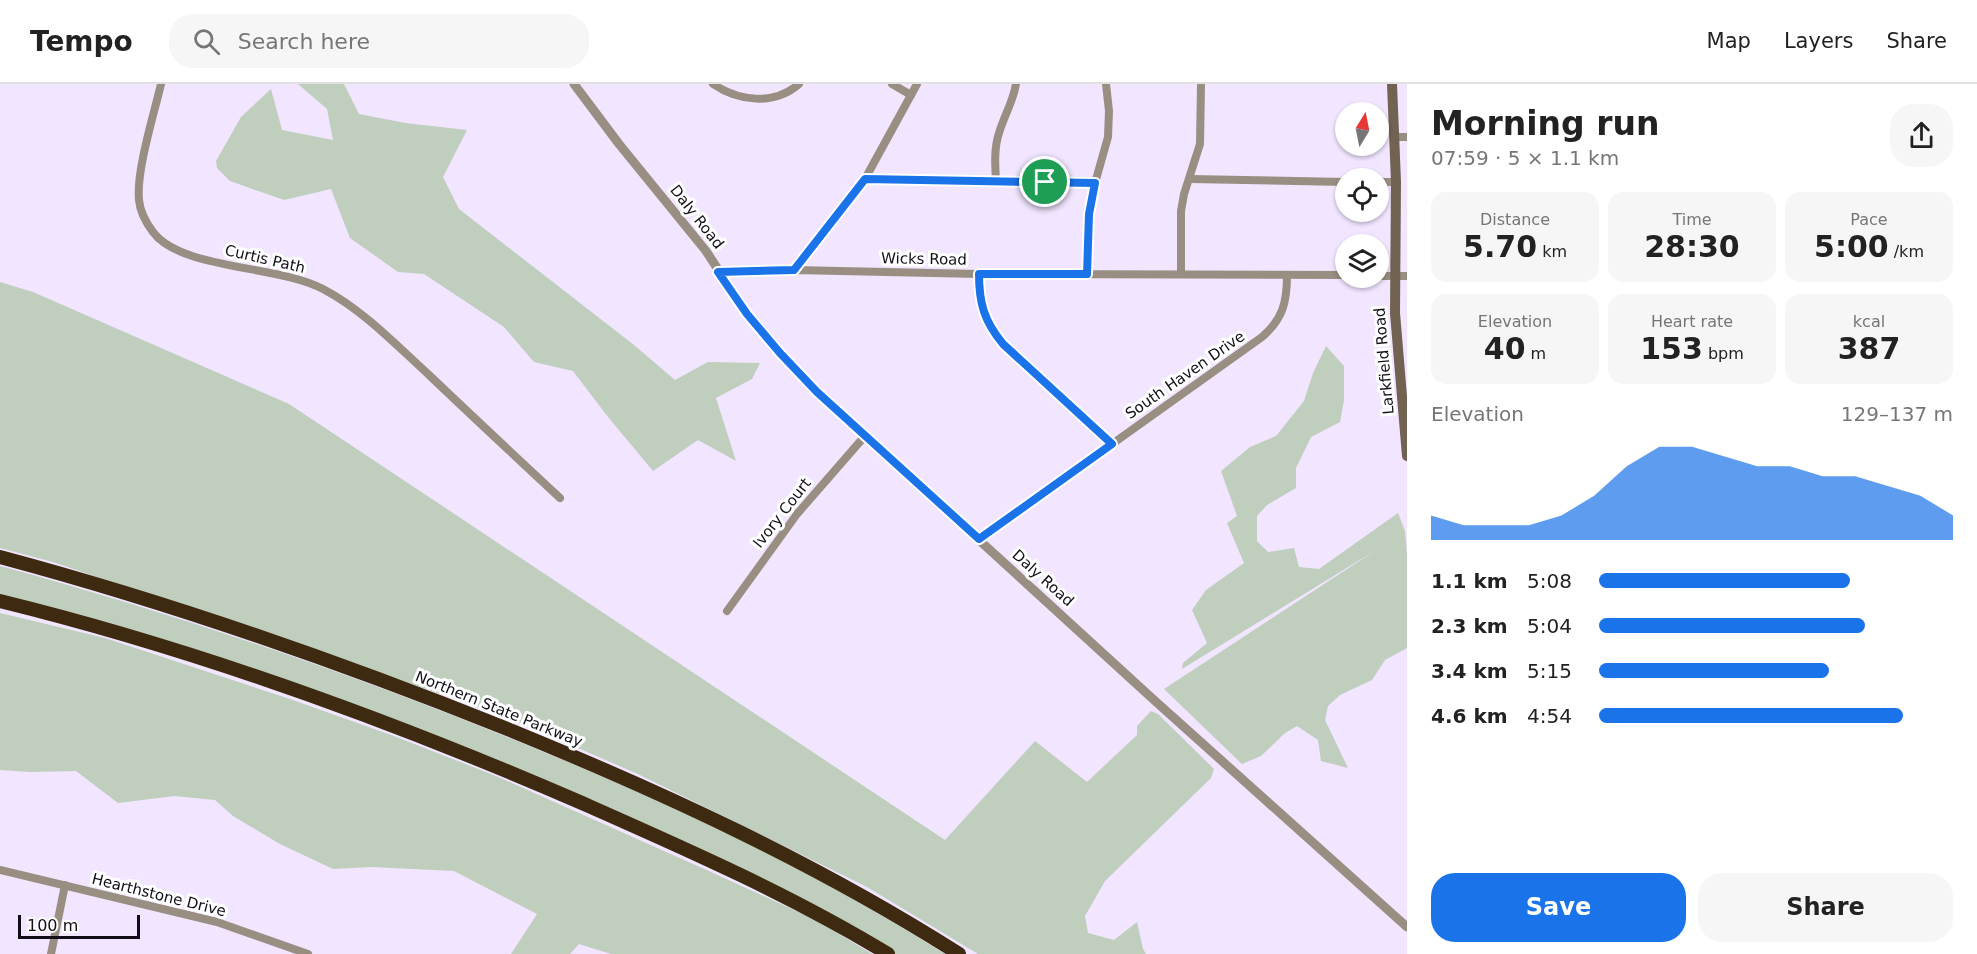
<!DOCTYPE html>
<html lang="en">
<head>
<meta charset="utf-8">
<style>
  body { margin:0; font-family:"DejaVu Sans",sans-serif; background:#f6f6f6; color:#222; height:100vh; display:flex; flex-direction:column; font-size:22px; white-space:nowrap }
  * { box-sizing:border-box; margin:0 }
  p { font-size:20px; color:#767676 }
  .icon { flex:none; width:33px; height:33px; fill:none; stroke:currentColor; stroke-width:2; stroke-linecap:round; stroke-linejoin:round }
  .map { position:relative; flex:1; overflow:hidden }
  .sheet { display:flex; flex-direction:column; background:#fff; width:570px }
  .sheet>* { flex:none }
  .needle { width:39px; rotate:10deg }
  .controls { position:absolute; left:1335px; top:18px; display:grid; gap:12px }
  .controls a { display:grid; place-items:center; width:54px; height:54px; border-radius:50%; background:#fff; box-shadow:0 2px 4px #0004; font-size:30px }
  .scale { position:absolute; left:18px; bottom:15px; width:122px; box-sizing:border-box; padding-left:6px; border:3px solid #120d17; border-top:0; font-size:16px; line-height:21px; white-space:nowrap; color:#120d17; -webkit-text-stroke:4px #fff; paint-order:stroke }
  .pin { position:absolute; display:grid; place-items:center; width:51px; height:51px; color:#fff; margin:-26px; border:3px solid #fff; border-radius:50%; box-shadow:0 2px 6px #0007 }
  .round { display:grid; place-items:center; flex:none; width:63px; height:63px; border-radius:24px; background:#f6f6f6 }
  .headline { display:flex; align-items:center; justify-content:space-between; height:102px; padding:0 24px }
  h1 { font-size:33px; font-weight:600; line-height:45px }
  .stats { display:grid; grid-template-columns:repeat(3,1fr); gap:9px; height:102px; padding:6px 24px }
  .stats div { display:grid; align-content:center; border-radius:15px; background:#f6f6f6; text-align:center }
  .stats b { font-size:30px; font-weight:600 }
  .stats small { font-size:16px; font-weight:400 }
  .stats p { font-size:16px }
  .chart { height:168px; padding:12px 24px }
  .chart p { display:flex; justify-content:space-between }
  .chart svg { width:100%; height:108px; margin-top:6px; fill:#1a73e8; opacity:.7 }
  .action { display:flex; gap:12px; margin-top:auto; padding:12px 24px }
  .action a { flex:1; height:69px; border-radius:24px; background:#1a73e8; color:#fff; font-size:24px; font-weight:600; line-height:69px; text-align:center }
  .action a+a { background:#f6f6f6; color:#222 }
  ul { padding:0 24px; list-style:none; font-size:20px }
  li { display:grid; grid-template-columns:96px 72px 1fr; align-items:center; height:45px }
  li i { height:15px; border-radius:8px; background:#1a73e8 }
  header { display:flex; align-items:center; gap:36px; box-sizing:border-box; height:84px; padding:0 30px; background:#fff; border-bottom:2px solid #e0e0e0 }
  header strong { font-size:28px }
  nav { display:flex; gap:33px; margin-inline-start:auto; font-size:21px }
  .search { width:420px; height:54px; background:#f6f6f6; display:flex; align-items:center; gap:15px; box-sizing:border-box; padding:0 21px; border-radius:24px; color:#767676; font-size:22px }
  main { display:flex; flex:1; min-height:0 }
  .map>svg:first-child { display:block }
</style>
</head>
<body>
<header>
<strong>Tempo</strong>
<div class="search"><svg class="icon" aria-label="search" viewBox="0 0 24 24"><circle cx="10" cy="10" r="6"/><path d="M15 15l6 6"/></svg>Search here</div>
<nav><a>Map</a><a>Layers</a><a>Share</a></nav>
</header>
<main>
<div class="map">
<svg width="1407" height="870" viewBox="0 0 1407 870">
  <rect width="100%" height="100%" fill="#f1e5ff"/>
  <g fill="#bfcebd">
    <path d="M298,0H344L359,30L405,39L467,46L443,93L459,125L634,261L675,296L708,278L760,279L752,295L716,314L736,377L698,356L653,387L608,333L573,287L534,278L504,243L424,190L398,188L350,154L331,105L284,116L230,97L217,84L216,77L241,33L271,5L282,46L333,56L327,25Z"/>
    <path d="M0,198L33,208L289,320L945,756L1035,657L1087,698L1137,651V642L1151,627L1158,630L1214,685L1211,694L1105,797L1085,832L1088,849L1114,856L1137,838L1143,865L1146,870H978L867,803L640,691L502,631L53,478L0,464Z"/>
    <path d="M1326,262L1344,282V316L1340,338L1311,353L1296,384V404L1267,421L1257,432V457L1268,468L1294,464L1299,483L1319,485L1398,429L1405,447L1407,470V564L1385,576L1372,596L1340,611L1328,622L1325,636L1348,684L1321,677L1318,656L1297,642L1285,649L1261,672L1242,680L1164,605L1376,466L1182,585L1183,579L1207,559L1192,526L1206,506L1244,479L1227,439L1237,432L1221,387L1250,363L1276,352L1304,317L1313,289Z"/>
    <path d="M0,482C177,530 352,590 522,659C667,718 812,785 945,870H895L781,805L395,638L0,513Z"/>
    <path d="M0,529L105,554L290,615L394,652L496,692L711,788L816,836L872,870H611L579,860L570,870H511L537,830L454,787L371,783L333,785L280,760L233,732L215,716L174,712L118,719L76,687L30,688L0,686Z"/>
  </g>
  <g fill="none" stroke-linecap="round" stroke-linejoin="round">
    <g stroke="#998e82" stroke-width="8">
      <path d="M161,0C154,30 136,87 139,116C140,127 147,140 153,148C181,186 279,181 323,205C363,226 395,260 428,290C472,332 516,373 560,414"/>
      <path d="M713,0C738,17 774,22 799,0"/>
      <path d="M892,0L911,11"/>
      <path d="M1394,53H1407"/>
      <path d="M865,95L1095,99"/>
      <path d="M1190,95L1346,98"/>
      <path d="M996,96C995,81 994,64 999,49C1004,32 1013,18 1016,0"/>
      <path d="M1378,98H1396"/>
      <path d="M794,186L865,95L917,0"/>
      <path d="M718,188L794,186L979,190L1346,191"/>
      <path d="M979,190C979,219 984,237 1003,260L1112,360"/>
      <path d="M1087,190L1089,130L1095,99L1108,53L1109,27L1106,0"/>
      <path d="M1181,190V127L1184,110L1200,60L1201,0"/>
      <path d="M1378,192H1407"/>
      <path d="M979,455L1262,253C1283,235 1287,218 1287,191"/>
      <path d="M727,527L797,430L864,353"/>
      <path d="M0,786L217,838L308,870"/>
      <path d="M51,870L65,801"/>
    </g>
    <path stroke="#998e82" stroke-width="9" d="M574,0L619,60L706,167L747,230L780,269L817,308L1154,616L1407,843"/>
    <path stroke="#716251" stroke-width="10" d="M1392,0L1396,98L1395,229L1407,372"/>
    <g stroke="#3e2a11" stroke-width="14">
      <path d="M0,473C172,519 340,578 505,644C662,708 816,779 959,870"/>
      <path d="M0,517C200,566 393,637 582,719C686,765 791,811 888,870"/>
    </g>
  </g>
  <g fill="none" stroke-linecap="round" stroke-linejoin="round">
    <defs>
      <path id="route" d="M865,95L1095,99L1089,130L1087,190H979C979,219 984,237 1003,260L1112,360L979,455L817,308L780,269L747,230L718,188L794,186Z"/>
    </defs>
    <use href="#route" stroke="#fff" stroke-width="12"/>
    <use href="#route" stroke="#1a73e8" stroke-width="8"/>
  </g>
  <g text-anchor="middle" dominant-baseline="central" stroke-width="6" stroke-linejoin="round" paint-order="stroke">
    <g font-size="15" fill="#120d17" stroke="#fff">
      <text transform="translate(697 133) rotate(52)">Daly Road</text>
      <text transform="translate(265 175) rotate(13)">Curtis Path</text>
      <text transform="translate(924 175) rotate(1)">Wicks Road</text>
      <text transform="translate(1384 277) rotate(-95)">Larkfield Road</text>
      <text transform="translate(1185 291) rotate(-35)">South Haven Drive</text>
      <text transform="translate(782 429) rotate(-52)">Ivory Court</text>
      <text transform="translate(1043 494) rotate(42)">Daly Road</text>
      <text transform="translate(499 625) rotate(22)">Northern State Parkway</text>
      <text transform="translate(159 811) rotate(14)">Hearthstone Drive</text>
    </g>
  </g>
</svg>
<div class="controls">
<a><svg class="needle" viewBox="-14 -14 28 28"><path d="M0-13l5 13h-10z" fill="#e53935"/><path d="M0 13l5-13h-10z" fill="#767676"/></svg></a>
<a><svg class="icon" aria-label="locate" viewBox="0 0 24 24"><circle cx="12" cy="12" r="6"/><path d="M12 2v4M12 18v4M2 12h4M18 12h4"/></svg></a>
<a><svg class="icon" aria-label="layers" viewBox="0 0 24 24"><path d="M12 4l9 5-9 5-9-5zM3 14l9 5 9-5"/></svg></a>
</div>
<div class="scale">100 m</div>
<div class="pin" style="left:1045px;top:98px;background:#1e9e55"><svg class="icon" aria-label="arrive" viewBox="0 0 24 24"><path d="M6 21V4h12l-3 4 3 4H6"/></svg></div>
</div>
<section class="sheet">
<div class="headline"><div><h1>Morning run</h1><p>07:59 · 5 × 1.1 km</p></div><a class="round"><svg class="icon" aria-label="share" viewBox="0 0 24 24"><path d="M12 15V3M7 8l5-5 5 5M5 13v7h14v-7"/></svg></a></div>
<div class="stats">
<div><p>Distance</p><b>5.70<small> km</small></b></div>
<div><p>Time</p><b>28:30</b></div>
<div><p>Pace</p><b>5:00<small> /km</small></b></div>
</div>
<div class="stats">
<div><p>Elevation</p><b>40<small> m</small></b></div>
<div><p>Heart rate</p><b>153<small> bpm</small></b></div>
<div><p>kcal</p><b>387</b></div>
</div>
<div class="chart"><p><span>Elevation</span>129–137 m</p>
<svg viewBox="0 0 160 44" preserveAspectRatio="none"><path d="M0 44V34L10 38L20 38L30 38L40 34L50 26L60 14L70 6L80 6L90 10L100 14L110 14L120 18L130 18L140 22L150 26L160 34V44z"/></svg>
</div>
<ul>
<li><b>1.1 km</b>5:08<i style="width:71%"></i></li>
<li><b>2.3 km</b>5:04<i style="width:75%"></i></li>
<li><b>3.4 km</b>5:15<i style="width:65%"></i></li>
<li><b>4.6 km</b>4:54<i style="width:86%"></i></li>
</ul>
<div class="action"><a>Save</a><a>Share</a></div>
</section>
</main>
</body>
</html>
